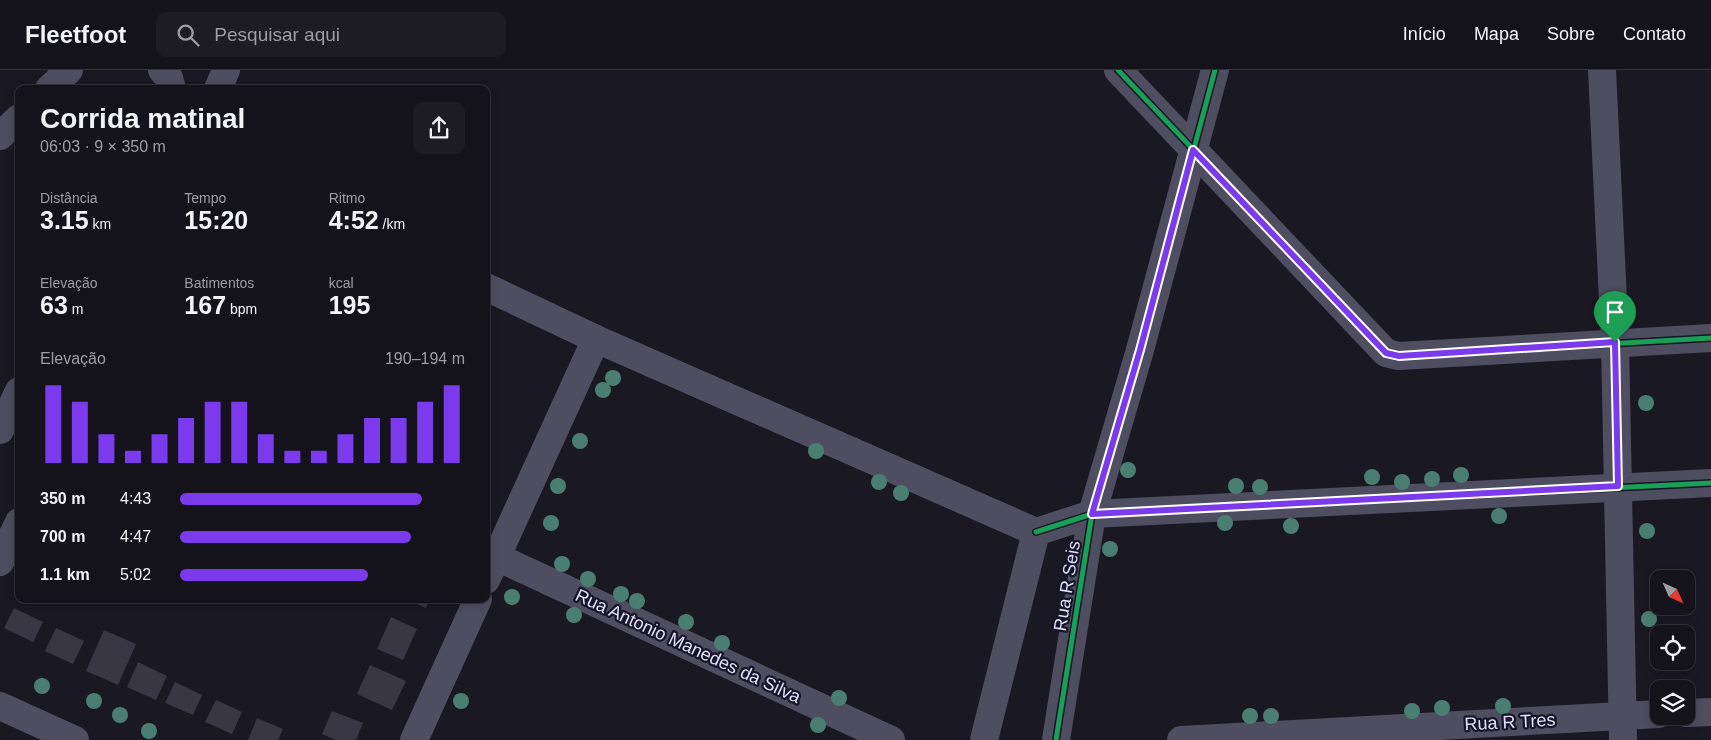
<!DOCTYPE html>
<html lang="pt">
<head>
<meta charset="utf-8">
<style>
  body { margin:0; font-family:Arial,sans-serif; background:#1d1b23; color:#f1f3f6; height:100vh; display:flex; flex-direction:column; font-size:19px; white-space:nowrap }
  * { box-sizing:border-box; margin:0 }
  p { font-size:16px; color:#9d9ea2 }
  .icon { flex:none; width:28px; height:28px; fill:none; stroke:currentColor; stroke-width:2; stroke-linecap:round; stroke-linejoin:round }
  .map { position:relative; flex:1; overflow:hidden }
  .sheet { position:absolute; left:15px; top:15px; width:475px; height:518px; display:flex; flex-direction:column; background:#14121a; border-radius:10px; box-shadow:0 2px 12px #0003,0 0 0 1px #333239 }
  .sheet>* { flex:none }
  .needle { width:32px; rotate:135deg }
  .buttons { position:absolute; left:1650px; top:500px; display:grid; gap:10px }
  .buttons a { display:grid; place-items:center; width:45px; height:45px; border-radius:10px; background:#14121a; box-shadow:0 2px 12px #0003,0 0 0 1px #333239; font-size:25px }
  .pin { position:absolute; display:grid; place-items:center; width:42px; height:42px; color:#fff; margin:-51px -21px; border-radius:50% 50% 50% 0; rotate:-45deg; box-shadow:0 0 5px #0007 }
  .pin .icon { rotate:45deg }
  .round { display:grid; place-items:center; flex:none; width:52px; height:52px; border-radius:10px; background:#1d1b23 }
  .overview { display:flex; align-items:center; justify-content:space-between; height:85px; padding:0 25px }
  h1 { font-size:28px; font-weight:700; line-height:38px }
  .metrics { display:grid; grid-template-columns:repeat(3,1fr); gap:8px; height:85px; padding:5px 25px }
  .metrics div { display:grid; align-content:center }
  .metrics b { font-size:25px; font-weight:700 }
  .metrics small { font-size:14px; font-weight:400 }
  .metrics p { font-size:14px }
  .chart { height:140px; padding:10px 25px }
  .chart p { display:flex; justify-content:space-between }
  .chart svg { width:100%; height:90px; margin-top:5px; stroke:#7c3aed; stroke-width:6 }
  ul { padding:0 25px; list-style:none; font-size:16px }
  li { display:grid; grid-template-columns:80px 60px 1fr; align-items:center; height:38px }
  li i { height:12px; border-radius:6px; background:#7c3aed }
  header { display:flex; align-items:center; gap:30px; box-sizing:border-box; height:70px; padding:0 25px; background:#14121a; border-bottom:1px solid #333239 }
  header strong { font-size:24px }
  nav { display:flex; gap:28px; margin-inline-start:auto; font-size:18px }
  .search { width:350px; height:45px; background:#1d1b23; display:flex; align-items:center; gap:12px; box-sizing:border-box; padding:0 18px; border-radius:10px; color:#9d9ea2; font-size:19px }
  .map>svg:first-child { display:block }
</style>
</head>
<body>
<header>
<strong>Fleetfoot</strong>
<div class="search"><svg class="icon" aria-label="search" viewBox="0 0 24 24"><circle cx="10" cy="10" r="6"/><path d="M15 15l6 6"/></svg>Pesquisar aqui</div>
<nav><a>Início</a><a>Mapa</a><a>Sobre</a><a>Contato</a></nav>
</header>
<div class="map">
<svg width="1711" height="670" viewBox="0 0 1711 670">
  <rect width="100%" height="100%" fill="#1a1823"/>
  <g fill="#393744">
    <path d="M406,529H430L426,538Z"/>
    <path d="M14,538L43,552L33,572L4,558Z"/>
    <path d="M391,547L417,559L403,590L377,579Z"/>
    <path d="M56,558L84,571L73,594L45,581Z"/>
    <path d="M104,560L136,574L118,615L86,601Z"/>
    <path d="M138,592L167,606L156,630L127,617Z"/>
    <path d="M370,595L406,611L392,640L357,624Z"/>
    <path d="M175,612L202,625L193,645L165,633Z"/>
    <path d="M216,630L242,642L232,664L205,652Z"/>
    <path d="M332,641L363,653L356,670H336L322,664Z"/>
    <path d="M257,648L283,659L278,670H248Z"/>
  </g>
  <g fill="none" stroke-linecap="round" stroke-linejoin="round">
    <g stroke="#4f4e61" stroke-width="28">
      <path d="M162,0L169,8L172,19"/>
      <path d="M1118,0L1386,283L1399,286L1711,268"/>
      <path d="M1602,0L1615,272L1623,670"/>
      <path d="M49,19L69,0"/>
      <path d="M218,19L226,0"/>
      <path d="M0,66L19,48"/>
      <path d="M486,217L596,269L1036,462"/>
      <path d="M0,360L19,321"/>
      <path d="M1036,462L1092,444L1711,413"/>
      <path d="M486,482L891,670"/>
      <path d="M0,492L19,452"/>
      <path d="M486,510L596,269"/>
      <path d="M0,636L75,670"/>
      <path d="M1686,643L1711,642"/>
      <path d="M414,670L478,529"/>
      <path d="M984,670L1036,462"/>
      <path d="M1056,670L1092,444L1140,280L1215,0"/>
      <path d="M1181,670L1659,644"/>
    </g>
    <defs>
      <g id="cycleway">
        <path d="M1118,0L1386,283L1399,286L1711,268"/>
        <path d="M1036,462L1092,444L1711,413"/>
        <path d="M1056,670L1092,444L1140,280L1215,0"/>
      </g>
    </defs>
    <use href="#cycleway" stroke="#161427" stroke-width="8"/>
    <use href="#cycleway" stroke="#1a9f57" stroke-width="5"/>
  </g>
  <g fill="#4b7e73">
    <circle cx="613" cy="308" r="8"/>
    <circle cx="603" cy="320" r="8"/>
    <circle cx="1646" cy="333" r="8"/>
    <circle cx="580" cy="371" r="8"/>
    <circle cx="816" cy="381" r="8"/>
    <circle cx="1128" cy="400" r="8"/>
    <circle cx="1461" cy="405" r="8"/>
    <circle cx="1372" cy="407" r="8"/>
    <circle cx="1432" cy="409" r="8"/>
    <circle cx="879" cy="412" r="8"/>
    <circle cx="1402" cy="412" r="8"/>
    <circle cx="558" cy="416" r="8"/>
    <circle cx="1236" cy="416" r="8"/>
    <circle cx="1260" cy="417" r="8"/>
    <circle cx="901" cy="423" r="8"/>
    <circle cx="1499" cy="446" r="8"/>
    <circle cx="551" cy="453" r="8"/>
    <circle cx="1225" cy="453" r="8"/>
    <circle cx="1291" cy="456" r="8"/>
    <circle cx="1647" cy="461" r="8"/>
    <circle cx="1110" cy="479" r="8"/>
    <circle cx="562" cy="494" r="8"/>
    <circle cx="588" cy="509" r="8"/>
    <circle cx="621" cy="524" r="8"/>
    <circle cx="512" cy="527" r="8"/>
    <circle cx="637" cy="531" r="8"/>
    <circle cx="574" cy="545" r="8"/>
    <circle cx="1649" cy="549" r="8"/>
    <circle cx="686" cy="552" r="8"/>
    <circle cx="722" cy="573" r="8"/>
    <circle cx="42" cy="616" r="8"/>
    <circle cx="839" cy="628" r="8"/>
    <circle cx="94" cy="631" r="8"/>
    <circle cx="461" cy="631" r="8"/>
    <circle cx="1503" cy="636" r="8"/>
    <circle cx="1442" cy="638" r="8"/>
    <circle cx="1412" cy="641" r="8"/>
    <circle cx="120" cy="645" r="8"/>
    <circle cx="1250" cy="646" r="8"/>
    <circle cx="1271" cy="646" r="8"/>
    <circle cx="818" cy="655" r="8"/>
    <circle cx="149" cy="661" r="8"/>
  </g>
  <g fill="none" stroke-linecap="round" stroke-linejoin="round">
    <defs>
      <path id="route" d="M1193,80L1386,283L1399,286L1615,272L1618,416L1092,444L1140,280Z"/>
    </defs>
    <use href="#route" stroke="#fff" stroke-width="10"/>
    <use href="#route" stroke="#7c3aed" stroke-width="6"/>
  </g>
  <g text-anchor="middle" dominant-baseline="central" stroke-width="4.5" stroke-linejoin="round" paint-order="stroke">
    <g font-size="18" fill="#e0defa" stroke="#161427">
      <text transform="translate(1067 516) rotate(-81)">Rua R Seis</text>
      <text transform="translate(688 576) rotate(25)">Rua Antonio Manedes da Silva</text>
      <text transform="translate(1510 652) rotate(-3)">Rua R Tres</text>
    </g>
  </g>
</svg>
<div class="buttons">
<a><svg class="needle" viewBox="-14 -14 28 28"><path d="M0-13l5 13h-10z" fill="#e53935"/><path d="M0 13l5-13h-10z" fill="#9d9ea2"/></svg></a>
<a><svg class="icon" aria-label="locate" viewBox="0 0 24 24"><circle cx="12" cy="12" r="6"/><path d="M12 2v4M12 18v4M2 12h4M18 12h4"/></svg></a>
<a><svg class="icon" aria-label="layers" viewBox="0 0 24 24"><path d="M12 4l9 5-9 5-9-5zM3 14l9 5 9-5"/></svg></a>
</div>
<div class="pin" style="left:1615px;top:272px;background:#1e9e55"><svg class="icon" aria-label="arrive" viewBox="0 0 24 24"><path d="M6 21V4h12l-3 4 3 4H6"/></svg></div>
<section class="sheet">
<div class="overview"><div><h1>Corrida matinal</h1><p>06:03 · 9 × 350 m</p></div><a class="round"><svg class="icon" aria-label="share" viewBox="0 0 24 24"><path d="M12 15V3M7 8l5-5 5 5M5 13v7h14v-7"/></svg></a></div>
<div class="metrics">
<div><p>Distância</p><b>3.15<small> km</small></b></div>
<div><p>Tempo</p><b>15:20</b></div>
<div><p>Ritmo</p><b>4:52<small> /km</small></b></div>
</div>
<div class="metrics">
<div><p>Elevação</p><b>63<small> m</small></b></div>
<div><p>Batimentos</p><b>167<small> bpm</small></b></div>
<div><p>kcal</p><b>195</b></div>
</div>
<div class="chart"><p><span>Elevação</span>190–194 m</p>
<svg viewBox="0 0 160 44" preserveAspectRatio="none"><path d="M5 44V6M15 44V14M25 44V30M35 44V38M45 44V30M55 44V22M65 44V14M75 44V14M85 44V30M95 44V38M105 44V38M115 44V30M125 44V22M135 44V22M145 44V14M155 44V6"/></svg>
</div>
<ul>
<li><b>350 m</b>4:43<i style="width:85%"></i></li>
<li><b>700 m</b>4:47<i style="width:81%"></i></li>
<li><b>1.1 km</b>5:02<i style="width:66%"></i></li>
</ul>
</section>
</div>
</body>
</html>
